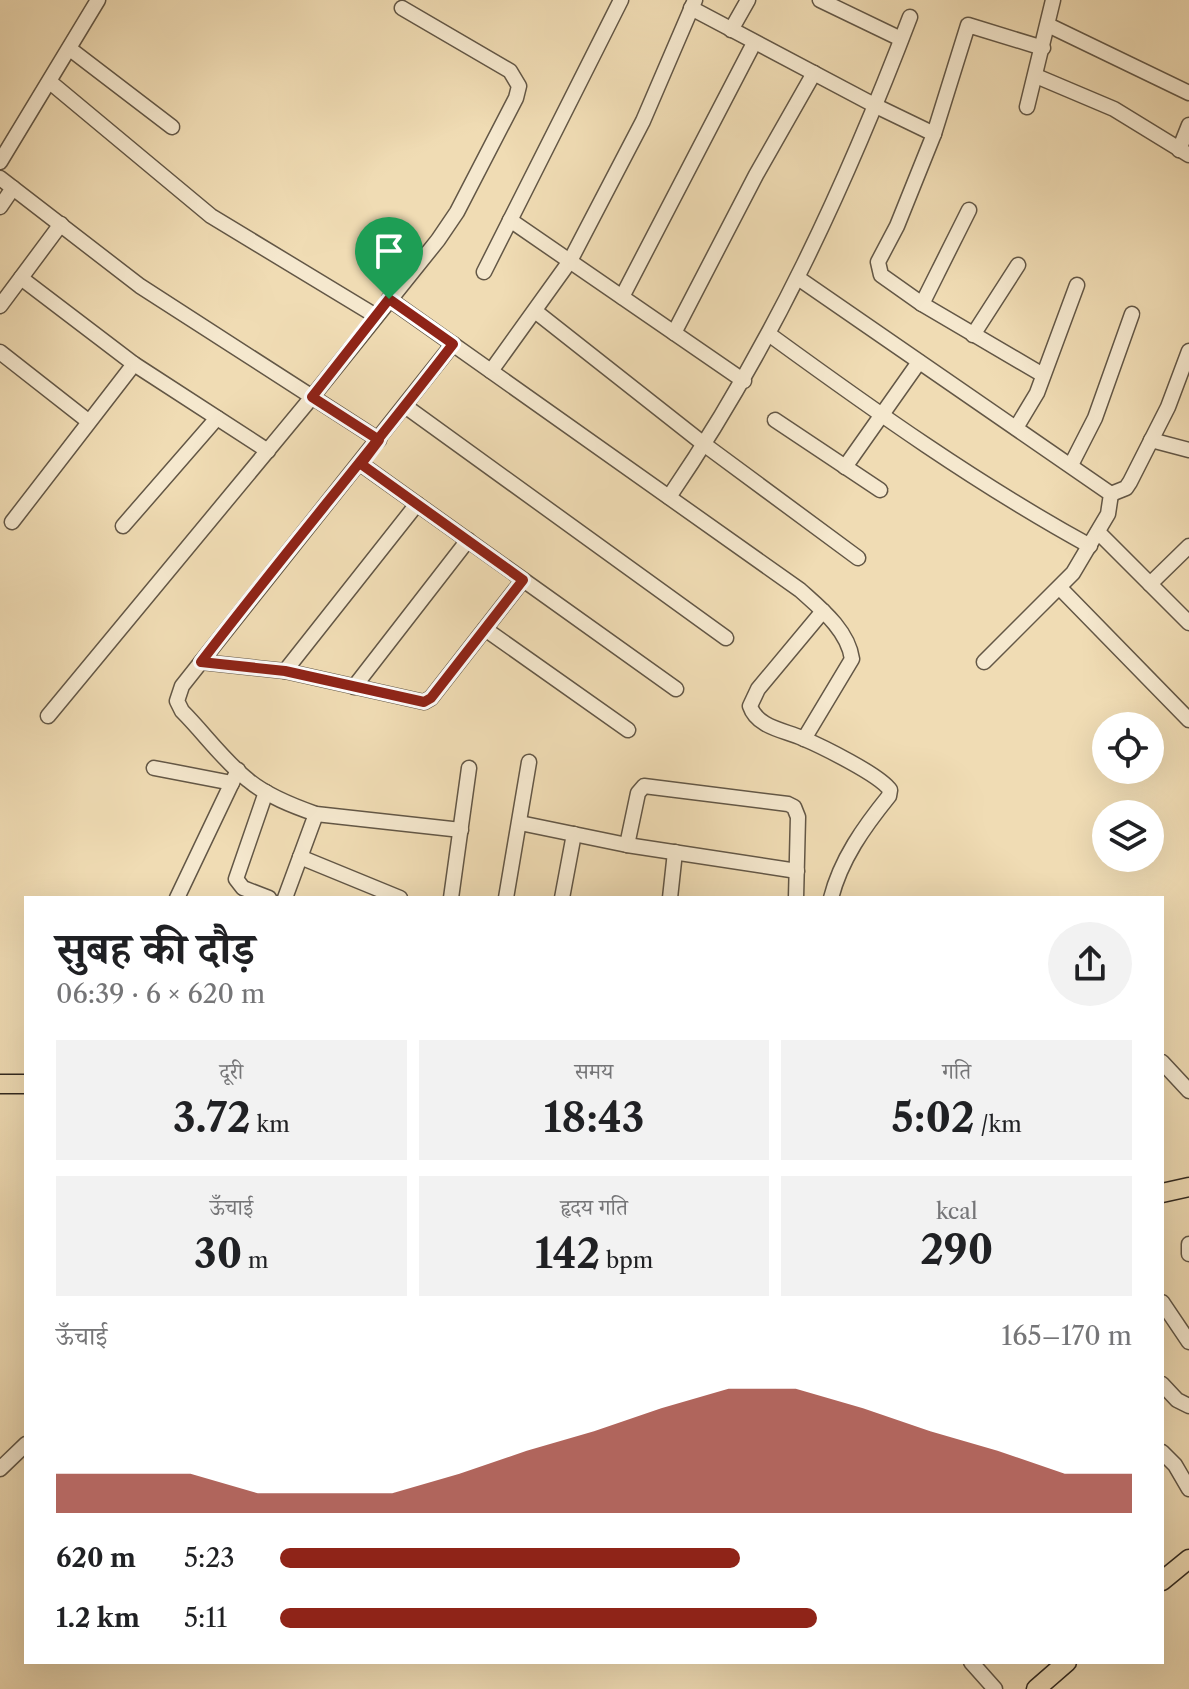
<!DOCTYPE html>
<html lang="hi">
<head>
<meta charset="utf-8">
<style>
  body { margin:0; font-family:"Libre Caslon Text","Noto Serif Devanagari",serif; background:#f2f2f2; color:#202124; height:100vh; display:flex; flex-direction:column; font-size:30px; white-space:nowrap }
  * { box-sizing:border-box; margin:0 }
  p { font-size:26px; color:#757577 }
  .icon { flex:none; width:44px; height:44px; fill:none; stroke:currentColor; stroke-width:2; stroke-linecap:round; stroke-linejoin:round }
  .map { position:relative; flex:1; overflow:hidden }
  .panel { position:absolute; left:24px; top:896px; width:1140px; height:768px; display:flex; flex-direction:column; background:#fff; border-radius:0px; box-shadow:0 8px 32px #0002 }
  .panel>* { flex:none }
  .buttons { position:absolute; left:1092px; top:712px; display:grid; gap:16px }
  .buttons a { display:grid; place-items:center; width:72px; height:72px; border-radius:50%; background:#fff; box-shadow:0 8px 32px #0002; font-size:40px }
  .pin { position:absolute; display:grid; place-items:center; width:68px; height:68px; color:#fff; margin:-82px -34px; border-radius:50% 50% 50% 0; rotate:-45deg; box-shadow:0 0 8px #0007 }
  .pin .icon { rotate:45deg }
  .round { display:grid; place-items:center; flex:none; width:84px; height:84px; border-radius:42px; background:#f2f2f2 }
  .head { display:flex; align-items:center; justify-content:space-between; height:136px; padding:0 32px }
  h1 { font-size:44px; font-weight:700; line-height:60px }
  .metrics { display:grid; grid-template-columns:repeat(3,1fr); gap:12px; height:136px; padding:8px 32px }
  .metrics div { display:grid; align-content:center; border-radius:0px; background:#f2f2f2; text-align:center }
  .metrics b { font-size:40px; font-weight:700 }
  .metrics small { font-size:22px; font-weight:400 }
  .metrics p { font-size:22px }
  .chart { height:224px; padding:16px 32px }
  .chart p { display:flex; justify-content:space-between }
  .chart svg { width:100%; height:144px; margin-top:8px; fill:#8f2418; opacity:.7 }
  ul { padding:0 32px; list-style:none; font-size:26px }
  li { display:grid; grid-template-columns:128px 96px 1fr; align-items:center; height:60px }
  li i { height:20px; border-radius:10px; background:#8f2418 }
  .map>svg:first-child { display:block }
</style>
</head>
<body>
<div class="map">
<svg width="1189" height="1689" viewBox="0 0 1189 1689">
  <rect width="100%" height="100%" fill="#f0dcb4"/>
  <filter id="stains"><feTurbulence type="fractalNoise" baseFrequency=".0025" numOctaves="4"/><feColorMatrix values="0 0 0 0 .2 0 0 0 0 .09 0 0 0 0 .02 0 0 0 .5 -.17"/></filter>
  <radialGradient id="worn" r=".72"><stop offset=".6" stop-color="#630" stop-opacity="0"/><stop offset="1" stop-color="#630" stop-opacity=".3"/></radialGradient>
  <g fill="none" stroke-linecap="round" stroke-linejoin="round">
    <defs>
      <g id="minor">
        <path d="M820,0L901,39"/>
        <path d="M691,8L876,106L934,134"/>
        <path d="M1048,25L1189,93"/>
        <path d="M731,30L748,0"/>
        <path d="M1043,48L968,25L934,134L897,226L878,262L881,275L922,304L1043,375"/>
        <path d="M70,49L172,127"/>
        <path d="M1036,76L1114,109L1189,155"/>
        <path d="M50,82L211,216L376,316"/>
        <path d="M1027,107L1053,0"/>
        <path d="M1179,150L1189,125"/>
        <path d="M0,162L98,0"/>
        <path d="M0,178L140,286L379,440"/>
        <path d="M0,207L13,188"/>
        <path d="M510,220L744,381"/>
        <path d="M484,272L621,0"/>
        <path d="M21,278L134,364L268,451"/>
        <path d="M798,278L1111,494L1108,514L1073,573L984,662"/>
        <path d="M622,297L754,43"/>
        <path d="M389,299L800,590C820,608 848,630 852,659L804,739"/>
        <path d="M922,304L969,210"/>
        <path d="M0,306L61,224"/>
        <path d="M535,311L705,445L858,558"/>
        <path d="M674,333L756,175L814,73"/>
        <path d="M770,335C873,410 977,484 1090,546"/>
        <path d="M973,335L1018,265"/>
        <path d="M453,344L182,686L177,701L182,711C204,733 224,761 248,780C267,796 293,806 316,814L461,830"/>
        <path d="M0,352L88,421"/>
        <path d="M491,371L570,261L643,121L695,0"/>
        <path d="M405,406L726,638"/>
        <path d="M775,420L880,490"/>
        <path d="M1016,428L1037,393L1077,285"/>
        <path d="M1151,440L1189,450"/>
        <path d="M361,464L676,689"/>
        <path d="M1071,465L1095,418L1132,314"/>
        <path d="M845,467L919,362"/>
        <path d="M1111,494L1126,488L1130,482L1168,407L1189,351"/>
        <path d="M669,497C771,348 846,185 910,17"/>
        <path d="M12,522L134,364"/>
        <path d="M123,526L217,418"/>
        <path d="M1098,532L1189,623"/>
        <path d="M1150,584L1189,546"/>
        <path d="M1060,588L1189,720"/>
        <path d="M823,611L758,689L750,706C757,727 783,730 802,738C821,746 880,775 890,790L889,796C864,827 841,859 831,898"/>
        <path d="M485,629L628,730"/>
        <path d="M201,662L285,671L424,702L431,698L523,580"/>
        <path d="M285,671L417,504"/>
        <path d="M354,687L468,540"/>
        <path d="M48,716L312,397L438,240L457,212L516,98L519,86L510,71L402,8"/>
        <path d="M154,768L232,783"/>
        <path d="M266,792L236,879L243,888L269,898"/>
        <path d="M520,823L627,845L797,871"/>
        <path d="M627,845L638,793L644,786L788,804L794,807L798,817L796,898"/>
        <path d="M300,857L400,898"/>
        <path d="M177,898L238,770"/>
        <path d="M285,898L316,814"/>
        <path d="M451,898L469,768"/>
        <path d="M506,898L529,762"/>
        <path d="M562,898L574,834"/>
        <path d="M670,898L675,852"/>
        <path d="M1162,1062L1189,1091"/>
        <path d="M1189,1244V1254"/>
        <path d="M1162,1302L1189,1342"/>
        <path d="M1162,1384L1177,1400L1189,1406"/>
        <path d="M1162,1452L1175,1465L1189,1489"/>
        <path d="M0,1469L26,1444"/>
        <path d="M971,1662L995,1689"/>
      </g>
      <g id="major">
        <path d="M0,1084H26"/>
        <path d="M1162,1193L1189,1187"/>
        <path d="M1162,1581L1189,1559"/>
        <path d="M1036,1689L1067,1662"/>
      </g>
    </defs>
    <use href="#minor" stroke="#635746" stroke-width="17"/>
    <use href="#major" stroke="#342b21" stroke-width="21"/>
    <use href="#minor" stroke="#f5e8ce" stroke-width="14"/>
    <use href="#major" stroke="#f0dcb4" stroke-width="18"/>
  </g>
  <g fill="none" stroke-linecap="round" stroke-linejoin="round">
    <defs>
      <path id="route" d="M389,299L453,344C370,452 283,555 201,662L285,671L424,702L431,698L523,580L361,464L379,440L312,397L389,299"/>
    </defs>
    <use href="#route" stroke="#fff" stroke-width="16"/>
    <use href="#route" stroke="#8f2418" stroke-width="10"/>
  </g>
  <rect width="100%" height="100%" filter="url(#stains)"/>
  <rect width="100%" height="100%" fill="url(#worn)"/>
</svg>
<div class="buttons">
<a><svg class="icon" aria-label="locate" viewBox="0 0 24 24"><circle cx="12" cy="12" r="6"/><path d="M12 2v4M12 18v4M2 12h4M18 12h4"/></svg></a>
<a><svg class="icon" aria-label="layers" viewBox="0 0 24 24"><path d="M12 4l9 5-9 5-9-5zM3 14l9 5 9-5"/></svg></a>
</div>
<div class="pin" style="left:389px;top:299px;background:#1e9e55"><svg class="icon" aria-label="arrive" viewBox="0 0 24 24"><path d="M6 21V4h12l-3 4 3 4H6"/></svg></div>
<section class="panel">
<div class="head"><div><h1>सुबह की दौड़</h1><p>06:39 · 6 × 620 m</p></div><a class="round"><svg class="icon" aria-label="share" viewBox="0 0 24 24"><path d="M12 15V3M7 8l5-5 5 5M5 13v7h14v-7"/></svg></a></div>
<div class="metrics">
<div><p>दूरी</p><b>3.72<small> km</small></b></div>
<div><p>समय</p><b>18:43</b></div>
<div><p>गति</p><b>5:02<small> /km</small></b></div>
</div>
<div class="metrics">
<div><p>ऊँचाई</p><b>30<small> m</small></b></div>
<div><p>हृदय गति</p><b>142<small> bpm</small></b></div>
<div><p>kcal</p><b>290</b></div>
</div>
<div class="chart"><p><span>ऊँचाई</span>165–170 m</p>
<svg viewBox="0 0 160 44" preserveAspectRatio="none"><path d="M0 44V32L10 32L20 32L30 38L40 38L50 38L60 32L70 25L80 19L90 12L100 6L110 6L120 12L130 19L140 25L150 32L160 32V44z"/></svg>
</div>
<ul>
<li><b>620 m</b>5:23<i style="width:54%"></i></li>
<li><b>1.2 km</b>5:11<i style="width:63%"></i></li>
</ul>
</section>
</div>
</body>
</html>
